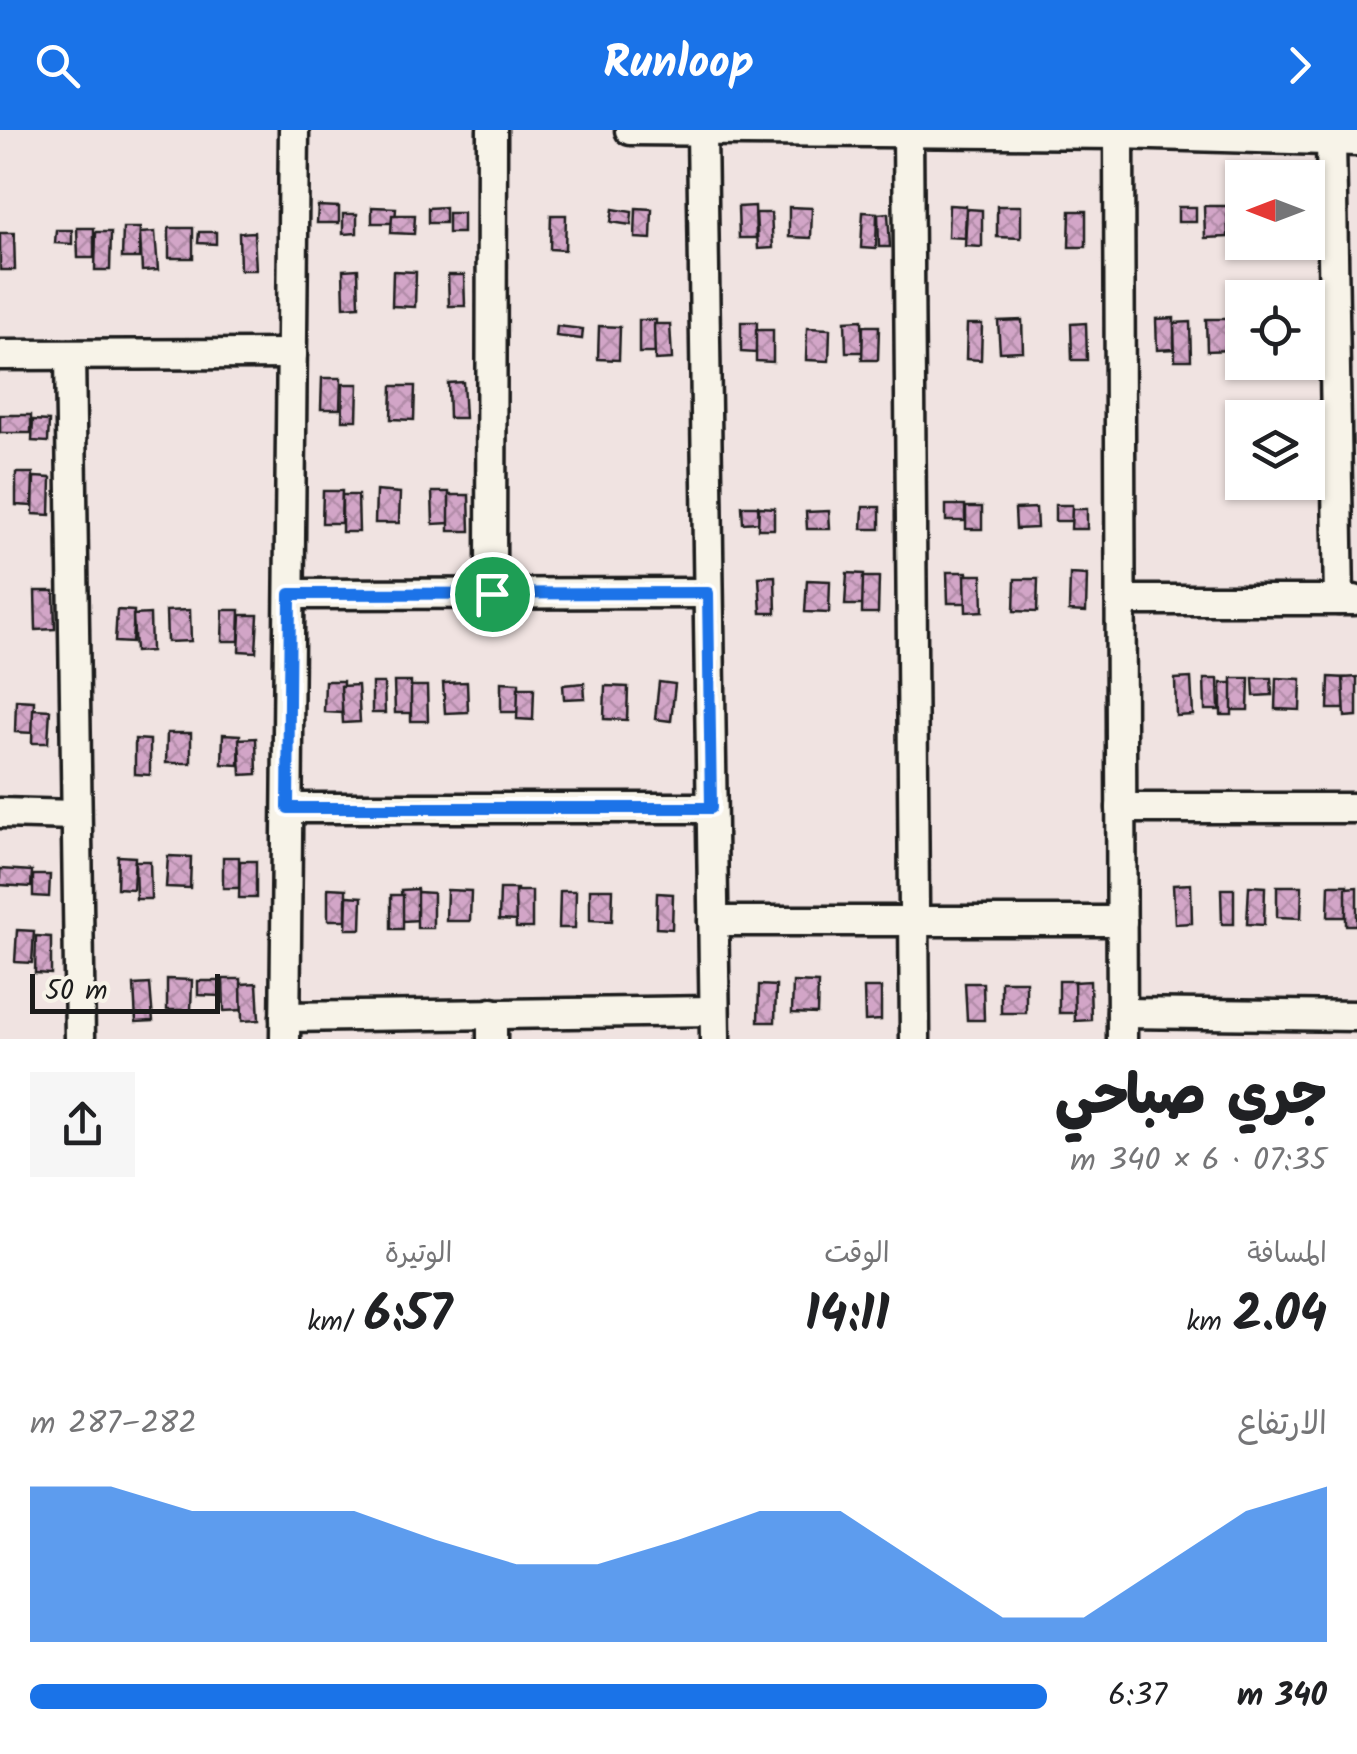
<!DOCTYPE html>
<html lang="ar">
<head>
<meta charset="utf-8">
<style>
  body { margin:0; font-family:Kalam,"Playpen Sans Arabic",sans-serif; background:#f6f6f6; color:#202124; direction:rtl; height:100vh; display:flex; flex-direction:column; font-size:38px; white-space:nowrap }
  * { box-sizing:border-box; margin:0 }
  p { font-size:32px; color:#757577 }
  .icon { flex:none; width:55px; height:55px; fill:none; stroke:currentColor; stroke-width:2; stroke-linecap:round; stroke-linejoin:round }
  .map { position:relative; height:909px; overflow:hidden; direction:ltr }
  .drawer { display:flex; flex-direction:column; background:#fff; flex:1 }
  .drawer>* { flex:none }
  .needle { width:65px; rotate:270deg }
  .fabs { position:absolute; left:1225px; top:30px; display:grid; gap:20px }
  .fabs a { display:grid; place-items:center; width:100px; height:100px; border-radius:0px; background:#fff; box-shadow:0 2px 8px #0004; font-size:50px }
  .scale { position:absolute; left:30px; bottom:25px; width:190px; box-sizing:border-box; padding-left:10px; border:5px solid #1c1c1c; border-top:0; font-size:28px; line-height:35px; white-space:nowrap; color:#1c1c1c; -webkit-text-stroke:8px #f7f3e8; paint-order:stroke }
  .pin { position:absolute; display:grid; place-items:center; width:85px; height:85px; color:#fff; margin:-42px; border:5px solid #fff; border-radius:50%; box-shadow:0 2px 10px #0007 }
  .round { display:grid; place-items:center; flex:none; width:105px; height:105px; border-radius:0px; background:#f6f6f6 }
  .headline { display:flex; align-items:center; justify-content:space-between; height:170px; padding:0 30px }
  h1 { font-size:55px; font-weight:800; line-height:75px }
  .metrics { display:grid; grid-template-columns:repeat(3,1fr); gap:15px; height:170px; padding:10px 30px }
  .metrics div { display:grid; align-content:center }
  .metrics b { font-size:50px; font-weight:800 }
  .metrics small { font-size:28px; font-weight:400 }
  .metrics p { font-size:28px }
  .chart { height:280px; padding:20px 30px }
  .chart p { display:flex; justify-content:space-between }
  .chart svg { width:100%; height:180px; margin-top:10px; fill:#1a73e8; opacity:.7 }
  ul { padding:0 30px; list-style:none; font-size:32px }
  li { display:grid; grid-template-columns:160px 120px 1fr; align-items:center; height:75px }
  li i { height:25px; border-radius:12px; background:#1a73e8 }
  header { display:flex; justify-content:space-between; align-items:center; height:130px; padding:0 30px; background:#1a73e8; color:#fff; font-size:45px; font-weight:800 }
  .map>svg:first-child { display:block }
</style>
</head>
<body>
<header><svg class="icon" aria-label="forward" viewBox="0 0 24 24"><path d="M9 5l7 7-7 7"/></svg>Runloop<svg class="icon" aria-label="search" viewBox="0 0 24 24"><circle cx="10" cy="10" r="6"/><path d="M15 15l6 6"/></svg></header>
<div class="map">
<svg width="1357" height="909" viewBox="0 0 1357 909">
  <defs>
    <pattern id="building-cross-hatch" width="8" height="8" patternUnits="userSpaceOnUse" patternTransform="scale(2.5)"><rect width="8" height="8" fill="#d2a5c7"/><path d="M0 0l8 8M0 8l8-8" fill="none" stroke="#b48daa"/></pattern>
  </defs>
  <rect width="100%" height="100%" fill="#f0e3e1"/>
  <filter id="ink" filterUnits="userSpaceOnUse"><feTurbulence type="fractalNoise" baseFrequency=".01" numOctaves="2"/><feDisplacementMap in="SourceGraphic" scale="20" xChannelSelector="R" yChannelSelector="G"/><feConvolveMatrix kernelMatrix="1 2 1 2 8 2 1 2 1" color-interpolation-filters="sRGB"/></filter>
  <g filter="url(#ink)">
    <g fill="url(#building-cross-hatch)" stroke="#1c1c1c" stroke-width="2.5">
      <path d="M949,75L966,76L965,108L948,107Z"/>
      <path d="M318,76L339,77V93H317Z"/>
      <path d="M755,76L756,108H739L738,77Z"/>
      <path d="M997,76H1021V108L997,107Z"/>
      <path d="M1204,76H1227L1228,107L1205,108Z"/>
      <path d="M372,77L396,78L395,93H372Z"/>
      <path d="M445,77V93H428V78Z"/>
      <path d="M789,77L812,78L811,108L789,107Z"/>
      <rect x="1178" y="77" width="18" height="15"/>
      <path d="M636,78L652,79L651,109L635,108Z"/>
      <path d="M613,79L632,82L631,95L611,92Z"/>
      <path d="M967,79L982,80V117L965,116Z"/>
      <path d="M1070,81H1086V117H1069Z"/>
      <path d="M863,82L877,83L876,119L861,118Z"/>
      <rect x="448" y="83" width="15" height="20"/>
      <path d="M756,83H771L773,118L758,119Z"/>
      <path d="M888,83L890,117H879L878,84Z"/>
      <path d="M343,84H357V103L343,104Z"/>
      <path d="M392,85H415L414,104L391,103Z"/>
      <path d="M551,85H566L565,120L550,119Z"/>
      <path d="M77,98H94V128H78Z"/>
      <path d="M123,98H140L139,128H122Z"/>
      <rect x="169" y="98" width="24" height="30"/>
      <path d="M56,100H72V114L55,113Z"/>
      <path d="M96,102H111L110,140H95Z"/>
      <path d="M155,102L158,140L142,141L140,103Z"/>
      <path d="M199,102H216V114L198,113Z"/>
      <path d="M254,102L256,140H240L239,103Z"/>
      <path d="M0,103H14L15,140H0Z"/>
      <path d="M358,139L359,176L344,177L343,140Z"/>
      <path d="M393,141L416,142L415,177L392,176Z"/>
      <path d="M448,145H464L465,176H449Z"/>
      <path d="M1174,188V219L1157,220L1156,189Z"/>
      <path d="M1206,189H1230L1231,220L1207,221Z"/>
      <path d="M639,190H656L655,223H639Z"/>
      <path d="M862,190L863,222H846L845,191Z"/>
      <path d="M1022,190L1023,221L1000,222L998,191Z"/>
      <path d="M741,192H757L756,223L741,222Z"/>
      <path d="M1190,192L1191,230H1175L1174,193Z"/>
      <path d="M1086,193L1087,230H1072L1071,194Z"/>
      <path d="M654,194H670L672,229L655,230Z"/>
      <path d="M967,194H982L981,230L966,229Z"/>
      <path d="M557,196L583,199L582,209L556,206Z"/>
      <path d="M599,196L620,197L619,230L598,229Z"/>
      <path d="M863,196H879L878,230H862Z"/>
      <path d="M807,198L830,199L829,231L806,230Z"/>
      <path d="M756,200H773V232L756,231Z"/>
      <path d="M322,248H341L340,279H321Z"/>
      <path d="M463,252L465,288H449L448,253Z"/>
      <path d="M343,254H358L357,290H342Z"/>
      <path d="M392,256H415L414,290L391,289Z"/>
      <rect x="0" y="285" width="31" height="18"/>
      <path d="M33,290L49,291L48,312L32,311Z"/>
      <path d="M16,343H33L32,376L16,375Z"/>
      <path d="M34,347L51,348L50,385L33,384Z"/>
      <path d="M323,361H342L341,393H322Z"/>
      <path d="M376,361L400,363L399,393H375Z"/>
      <path d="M432,362H449L450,393L433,394Z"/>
      <path d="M342,365H358L359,402H342Z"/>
      <path d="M449,365H469L470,401H449Z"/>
      <rect x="946" y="375" width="19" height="16"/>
      <rect x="1055" y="375" width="17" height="16"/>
      <path d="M742,376H758L759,392L743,393Z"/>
      <path d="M759,377L774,378V399H758Z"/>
      <path d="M863,377H880V399H862Z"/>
      <rect x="966" y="377" width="16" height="22"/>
      <path d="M1036,378L1037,398L1016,399L1015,379Z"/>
      <path d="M1072,379H1087V399H1071Z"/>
      <path d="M829,381L830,399H807L806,382Z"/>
      <path d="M947,442H967V473H948Z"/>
      <path d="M847,443L864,444L863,475H845Z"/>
      <path d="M1070,444L1087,445L1086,482L1069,481Z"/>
      <path d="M965,445H982L983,481L966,482Z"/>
      <path d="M775,446L776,483H761L759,447Z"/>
      <path d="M863,447H879L878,483H862Z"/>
      <path d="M1015,449H1038L1037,482L1014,481Z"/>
      <path d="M807,450L830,451L829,483L805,482Z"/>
      <path d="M35,461H54L55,499L36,500Z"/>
      <path d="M117,480L134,481L132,513L115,512Z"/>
      <path d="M190,480L191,511L167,512L166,481Z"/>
      <path d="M223,480H240L239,511H222Z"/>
      <path d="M150,484L151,521L135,522L133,485Z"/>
      <path d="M241,485H258L256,522L239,521Z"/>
      <path d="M1329,547L1346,548L1345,579H1328Z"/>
      <path d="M1357,547V586L1345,587L1343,548Z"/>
      <path d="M1191,548L1193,585L1176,586L1175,549Z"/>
      <path d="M1232,548H1249L1248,580H1231Z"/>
      <path d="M1253,548H1271L1272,565L1254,566Z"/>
      <path d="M1276,548L1301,549L1300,580L1275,579Z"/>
      <path d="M1204,549H1218L1219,580H1205Z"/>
      <path d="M325,551H343L342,583L324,582Z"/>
      <path d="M394,552H411L412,583H395Z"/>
      <path d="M467,552L468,582L445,583L443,553Z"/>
      <path d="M501,552L519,553V582H501Z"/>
      <path d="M659,552L675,554L671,591L655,589Z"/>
      <path d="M372,553H384L385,583H372Z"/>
      <path d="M584,553L585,568L564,569L563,555Z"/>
      <rect x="1221" y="553" width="11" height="32"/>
      <path d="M358,555L360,592L343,593L341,556Z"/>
      <path d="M411,556H427L428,591H411Z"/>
      <path d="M605,556L628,557L627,590L604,589Z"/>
      <path d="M518,558H534L533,590L517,589Z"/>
      <path d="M16,570L34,571L33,603L15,602Z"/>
      <path d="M33,579L50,580L48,613H32Z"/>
      <path d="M167,603H191V633H166Z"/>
      <path d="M223,604L240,605L239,635L222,634Z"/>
      <path d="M256,608L257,644L241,645L239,609Z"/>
      <path d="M135,609L150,610V645L135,644Z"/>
      <path d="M118,726L135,727L133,759L117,758Z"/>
      <path d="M168,726L191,727L190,758L166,757Z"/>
      <rect x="223" y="727" width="16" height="31"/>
      <path d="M135,731H150L151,769H136Z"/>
      <path d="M240,731H256V768H239Z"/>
      <path d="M0,739L32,741L31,757L0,755Z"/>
      <path d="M33,745H50L49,767L33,766Z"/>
      <path d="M1191,754L1192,793L1175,794L1173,755Z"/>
      <path d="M1329,755H1347L1346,787H1328Z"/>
      <path d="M1249,756L1265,757L1264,795L1247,794Z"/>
      <path d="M1277,756H1302L1301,788L1277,787Z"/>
      <path d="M1357,757V795H1346V758Z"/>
      <path d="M328,758L346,759V790H328Z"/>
      <path d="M417,759L419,790L403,791L401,760Z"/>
      <path d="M500,759H517V791L499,790Z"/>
      <path d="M590,759H613L612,791L590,790Z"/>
      <path d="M1221,759H1234V794H1222Z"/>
      <path d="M447,760L471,761L470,791H446Z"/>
      <path d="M515,761H532V798H516Z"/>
      <path d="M560,761H576L575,798H559Z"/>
      <path d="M417,762L433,763V798H417Z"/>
      <path d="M657,763L673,764L672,799L656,798Z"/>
      <rect x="391" y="765" width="12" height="34"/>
      <path d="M347,766L362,767L361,799H346Z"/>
      <path d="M17,800L34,801L32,833L15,832Z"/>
      <path d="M36,806L51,807V844L35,843Z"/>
      <path d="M167,849L192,850L191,880H167Z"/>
      <path d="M223,849H241L242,880L224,881Z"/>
      <path d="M198,851H220V866L198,865Z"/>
      <rect x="1001" y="851" width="25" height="32"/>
      <path d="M1059,851H1076L1075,883H1059Z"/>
      <path d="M1090,851L1091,890L1075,891L1074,852Z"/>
      <path d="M793,852L818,853L817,884L792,883Z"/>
      <path d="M257,853L259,890L242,891L241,854Z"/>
      <path d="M965,853H983L984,890H967Z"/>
      <path d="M150,854L153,891L136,892L134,855Z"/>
      <path d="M759,855L776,856L775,892H758Z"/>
      <path d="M864,858H881V890L865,891Z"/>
    </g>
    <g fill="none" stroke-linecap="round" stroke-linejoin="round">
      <defs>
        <g id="minor">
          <path d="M630,0L1119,4L1357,11"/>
          <path d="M908,0L915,909"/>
          <path d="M1119,0L1122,909"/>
          <path d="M702,1L715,909"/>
          <path d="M1331,10L1339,470"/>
          <path d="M0,225L292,224"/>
          <path d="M70,225L80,909"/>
          <path d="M491,463L492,0"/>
          <path d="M290,464L708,463"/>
          <path d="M1121,470H1354"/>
          <path d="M288,678H711"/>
          <path d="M1121,678H1357"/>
          <path d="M0,683L76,685"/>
          <path d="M713,791H1122"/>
          <path d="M492,883V909"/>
          <path d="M1122,883L1357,886"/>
          <path d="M285,887L714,881"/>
          <path d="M285,909L294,0"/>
        </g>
      </defs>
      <use href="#minor" stroke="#1c1c1c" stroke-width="35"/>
      <use href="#minor" stroke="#f7f3e8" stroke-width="28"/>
    </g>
  </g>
  <g fill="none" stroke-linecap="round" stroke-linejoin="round" filter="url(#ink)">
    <defs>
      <path id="route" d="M708,463L711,678H288L290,464Z"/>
    </defs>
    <use href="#route" stroke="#fff" stroke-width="20"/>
    <use href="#route" stroke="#1a73e8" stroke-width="12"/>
  </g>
</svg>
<div class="fabs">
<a><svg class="needle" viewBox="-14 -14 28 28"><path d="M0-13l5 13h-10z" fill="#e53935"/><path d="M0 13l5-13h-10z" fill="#757577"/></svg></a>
<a><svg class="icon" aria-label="locate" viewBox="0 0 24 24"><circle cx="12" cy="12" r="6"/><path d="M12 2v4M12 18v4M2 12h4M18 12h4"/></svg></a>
<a><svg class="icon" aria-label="layers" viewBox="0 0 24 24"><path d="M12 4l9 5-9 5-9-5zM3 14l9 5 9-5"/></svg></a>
</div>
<div class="scale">50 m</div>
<div class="pin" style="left:492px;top:464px;background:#1e9e55"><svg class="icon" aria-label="arrive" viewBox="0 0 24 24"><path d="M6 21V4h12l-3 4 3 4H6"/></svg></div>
</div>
<section class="drawer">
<div class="headline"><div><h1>جري صباحي</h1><p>07:35 · 6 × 340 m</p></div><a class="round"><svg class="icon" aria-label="share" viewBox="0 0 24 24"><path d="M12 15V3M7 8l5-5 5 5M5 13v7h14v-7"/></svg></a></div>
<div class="metrics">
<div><p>المسافة</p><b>2.04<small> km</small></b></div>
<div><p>الوقت</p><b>14:11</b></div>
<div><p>الوتيرة</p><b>6:57<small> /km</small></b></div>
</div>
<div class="chart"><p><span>الارتفاع</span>282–287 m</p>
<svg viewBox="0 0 160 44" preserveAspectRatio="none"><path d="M0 44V6L10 6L20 12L30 12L40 12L50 19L60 25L70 25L80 19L90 12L100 12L110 25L120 38L130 38L140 25L150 12L160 6V44z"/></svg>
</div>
<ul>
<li><b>340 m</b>6:37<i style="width:100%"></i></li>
</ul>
</section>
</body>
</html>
